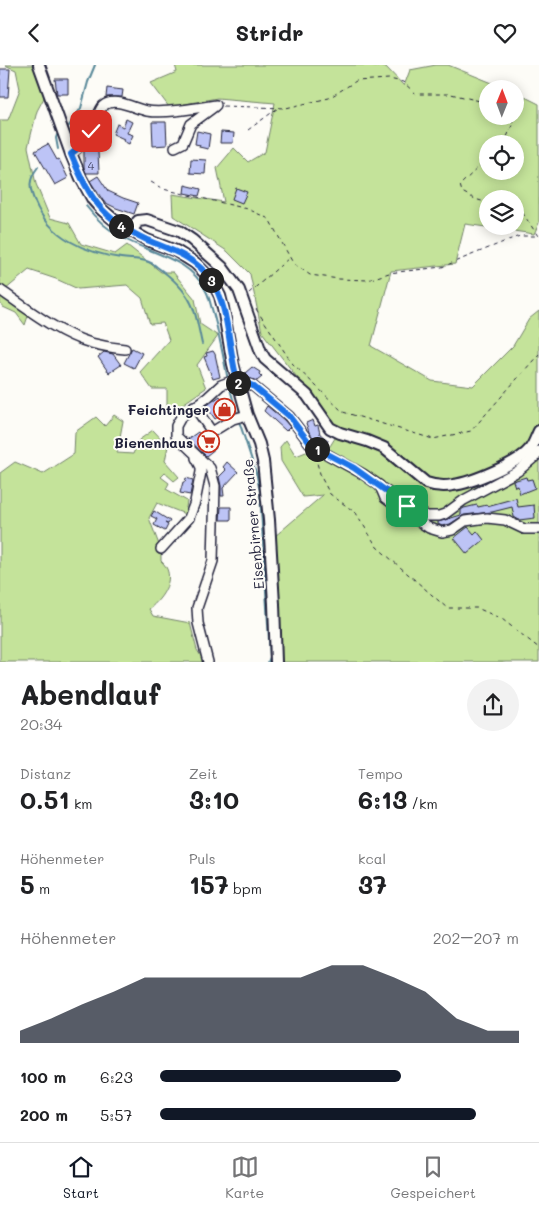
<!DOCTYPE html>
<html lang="de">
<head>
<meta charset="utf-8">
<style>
  body { margin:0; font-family:Mali,sans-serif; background:#f2f2f2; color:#202124; height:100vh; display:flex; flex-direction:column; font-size:19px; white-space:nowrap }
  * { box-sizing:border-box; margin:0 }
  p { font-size:16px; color:#757577 }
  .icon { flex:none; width:28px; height:28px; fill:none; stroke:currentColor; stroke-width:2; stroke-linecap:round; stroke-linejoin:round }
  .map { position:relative; height:597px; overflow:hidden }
  .drawer { display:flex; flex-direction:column; background:#fff; flex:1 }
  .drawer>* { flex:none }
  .needle { width:32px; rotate:1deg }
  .tools { position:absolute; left:479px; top:15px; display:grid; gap:10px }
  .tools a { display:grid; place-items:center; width:45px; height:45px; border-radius:50%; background:#fff; box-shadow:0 2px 12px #0003; font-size:25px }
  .pin { position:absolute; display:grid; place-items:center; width:42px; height:42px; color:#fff; margin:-21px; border-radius:10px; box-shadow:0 2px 8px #0006 }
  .km { position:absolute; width:25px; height:25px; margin:-12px; border-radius:50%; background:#222; color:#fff; font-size:14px; line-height:25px; text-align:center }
  .round { display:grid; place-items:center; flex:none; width:52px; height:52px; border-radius:26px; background:#f2f2f2 }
  .head { display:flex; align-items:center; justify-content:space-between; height:85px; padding:0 20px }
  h1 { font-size:28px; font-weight:700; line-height:38px }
  .metrics { display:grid; grid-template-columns:repeat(3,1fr); gap:8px; height:85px; padding:5px 20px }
  .metrics div { display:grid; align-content:center }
  .metrics b { font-size:25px; font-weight:700 }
  .metrics small { font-size:14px; font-weight:400 }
  .metrics p { font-size:14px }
  .chart { height:140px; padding:10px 20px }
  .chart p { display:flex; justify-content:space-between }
  .chart svg { width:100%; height:90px; margin-top:5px; fill:#111827; opacity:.7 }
  ul { padding:0 20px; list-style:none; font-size:16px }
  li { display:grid; grid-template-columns:80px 60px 1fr; align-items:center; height:38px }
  li i { height:12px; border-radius:6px; background:#111827 }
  header { display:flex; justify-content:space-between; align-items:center; height:65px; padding:0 20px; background:#fff; font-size:22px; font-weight:700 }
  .tabs { display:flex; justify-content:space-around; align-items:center; height:70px; border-top:1px solid #e0e0e0; background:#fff; font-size:14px; color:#757577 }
  .tabs a { display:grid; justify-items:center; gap:2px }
  .tabs .current { color:#111827 }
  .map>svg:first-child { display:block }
</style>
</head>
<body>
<header><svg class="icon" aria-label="back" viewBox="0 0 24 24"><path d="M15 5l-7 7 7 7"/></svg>Stridr<svg class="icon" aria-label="heart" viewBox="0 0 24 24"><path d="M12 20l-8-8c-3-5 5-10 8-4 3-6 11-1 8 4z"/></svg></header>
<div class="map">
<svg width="539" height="597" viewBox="0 0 539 597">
  <rect width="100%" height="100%" fill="#fdfcf7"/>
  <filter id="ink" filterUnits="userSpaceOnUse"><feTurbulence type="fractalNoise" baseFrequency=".02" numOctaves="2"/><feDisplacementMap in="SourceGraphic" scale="10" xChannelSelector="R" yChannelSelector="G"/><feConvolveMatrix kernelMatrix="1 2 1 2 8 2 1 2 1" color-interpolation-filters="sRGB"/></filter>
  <g filter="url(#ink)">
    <g fill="#c4e39a" stroke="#73826a" fill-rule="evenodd">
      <path d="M5,0H36L46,29L37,46L28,82L36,119L50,153L69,158L81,179L115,189L127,180L161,207H173L195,234L200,259L218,271L197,300L206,323L167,350V324H152L140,307L169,275L163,258L150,259L142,233L127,220L78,224L56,214L29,205L5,225L31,242L25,260L16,248L3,242L0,238V55H8L20,24L16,5Z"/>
      <path d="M175,0H367L386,2L404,21L410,5L436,0H448L507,24H488V51H515V27L539,39V158L534,169L465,159L455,199L391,206L371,281L432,316L473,321L513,281L529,254L539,246V597H277L274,472L323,430L303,432L281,396L280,382L286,375L296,391L306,387L322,394L340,365L330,355L262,267L250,209L227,186L173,151L172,129L224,137L217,103L234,83L248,97L265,87L275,38L217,33L169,42L151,18L177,7ZM488,79H515V106H488ZM488,134H515V161H488Z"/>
      <path d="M114,350L123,356L117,388L133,389L139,375L153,365L168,381L165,396L179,412L174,416L165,408L161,412L169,418L166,424L187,436L185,449L157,438L149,453L161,485V496C178,511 163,533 149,544L153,551L190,558L197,585L205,597H0V408L15,397L43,409L74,389L75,367L96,352L105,361Z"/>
    </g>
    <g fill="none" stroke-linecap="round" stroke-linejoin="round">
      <g stroke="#588899" stroke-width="2">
        <path d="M69,61L81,43L88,17L95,0"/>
        <path d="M57,70L56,73L58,84"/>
        <path d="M38,102C28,115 29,123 35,137C49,172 86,188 121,193C134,195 147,193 157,202C170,211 184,224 191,238C197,249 199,267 202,279"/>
        <path d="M86,141C96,154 108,165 123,173C151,189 190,193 206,226C209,231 210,238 212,244C219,267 223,291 228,315"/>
        <path d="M229,320L237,349"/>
        <path d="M239,356L257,411L260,427L270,592L268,597"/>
      </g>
    </g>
    <g fill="#bdc4f6" stroke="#22223b">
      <path d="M0,4H10L8,32H0Z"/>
      <path d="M55,14H68V29H57Z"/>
      <path d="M107,23L123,25L122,32H106Z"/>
      <path d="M86,47L92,49L77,74L71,70L82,57Z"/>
      <path d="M126,54L132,57L127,68L133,70L129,79L123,76L124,74L113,69L117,59L123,62Z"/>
      <path d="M152,57H166L167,80L153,81Z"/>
      <path d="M197,66L210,69L208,84L199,82L200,80L195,79Z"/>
      <path d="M221,67L234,68L233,78H220Z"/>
      <path d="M95,71L98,73L95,79L100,82L98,87L99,108H86L84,103V86Z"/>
      <path d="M48,79L57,95L59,94L68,113L55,120L35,86Z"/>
      <path d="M191,94L206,95L205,109L190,108Z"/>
      <path d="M98,111L108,126L123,133L138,138L134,149L116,143L104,137L90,116Z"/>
      <path d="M185,120L201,124L199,131L184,128Z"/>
      <path d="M236,123L247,127L242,138L232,134Z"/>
      <path d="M132,283L142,288L134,303L124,298Z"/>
      <path d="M213,286L215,289L220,312L213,314L204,292L207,291L206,288Z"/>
      <path d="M104,287L113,289L121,300L109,308L98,292Z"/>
      <path d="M252,302L260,307L259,309L262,312L257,316L249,313L245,308Z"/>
      <path d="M220,331L229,345L215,354L206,341Z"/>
      <path d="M267,341L284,355L290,362L286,366L264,346Z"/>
      <path d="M313,355L315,361L318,360L320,369L328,375L326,382L316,376L309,367L306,358Z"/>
      <path d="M198,367L203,373L207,371L216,383L206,391L188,374Z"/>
      <path d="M227,397L238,407L223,423L224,431H221V421L219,412L226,405L223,402Z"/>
      <path d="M526,412L527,415L532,414L535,423L520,429L518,421L515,422L513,416Z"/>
      <path d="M186,413L193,415L190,430L180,428L183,417H185Z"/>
      <path d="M516,433L518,442L534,440L535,453L519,455L514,452L512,442L492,447L464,450L450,459L442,461L438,459V457L461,450V445L464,443L477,440L478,442L487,440V441Z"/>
      <path d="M221,442H231V455H220Z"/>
      <path d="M154,446L170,456L168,459L165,458L168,460L165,466L154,460L157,454L151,451Z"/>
      <path d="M468,462L474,469L477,466L484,475L467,489L454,473Z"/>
    </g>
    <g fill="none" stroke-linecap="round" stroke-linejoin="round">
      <defs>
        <g id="minor">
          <path d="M175,82L183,78L191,59L214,42"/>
          <path d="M71,89C83,80 90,68 96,55C98,51 100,44 103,41C114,31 135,44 147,46C166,49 197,43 216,40"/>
          <path d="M0,225C26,243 59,269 91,278C102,281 114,283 125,284"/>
          <path d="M238,318L243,317L253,321L289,351L312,381L363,409L380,421L385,433L397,442L429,463L442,467L452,465L465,456L487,453L505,455L524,464H539"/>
          <path d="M194,341L212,367L233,354L247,350"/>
          <path d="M383,424L407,441L420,448L427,451H439L445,449L464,435L518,406L536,391L539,386"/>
          <path d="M161,484L189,453L195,437L201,407V402L196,393"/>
          <path d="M208,597L198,558L197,543L213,496L215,421L210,403L176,371V361L181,352L208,332L221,320L237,314"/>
        </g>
        <g id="major">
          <path d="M39,0L71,89L81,113L93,135L101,144L119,159L147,175L176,186L195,198L211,214L220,231L223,243L233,299L247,350L259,379L263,396L269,455L274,539L276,597"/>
          <path d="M131,167L138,156L147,155L179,166L192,175L222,202L239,225L261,287L265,294L307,330L330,363L340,368L367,376L384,383L426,418C435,421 444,422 453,420C471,418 519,398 530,384C534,379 536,372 539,366"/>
        </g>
      </defs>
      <use href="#minor" stroke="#22223b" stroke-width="12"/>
      <use href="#major" stroke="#22223b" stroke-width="14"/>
      <g stroke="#22223b" stroke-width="1" stroke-dasharray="4 4" stroke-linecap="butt">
        <path d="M223,41L286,43L329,33L356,16L389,14L403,17L416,29H451L488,38"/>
        <path d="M248,65L278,43"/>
        <path d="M504,79L513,58L511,51"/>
        <path d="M488,93L460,120L462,127L475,134L488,138"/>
        <path d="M151,117L163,124L248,144L269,154L293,198L310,210L339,214L368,215L389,208L442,202L511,174L520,171H539"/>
        <path d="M515,145L522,147L538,171"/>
        <path d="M249,228L289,193"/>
        <path d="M256,244L292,298L343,347L433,374L471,366L539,289"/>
        <path d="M315,391L321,412L330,429L356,448L377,482L447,543H477L502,554L539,583"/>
      </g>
      <use href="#minor" stroke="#fdfcf7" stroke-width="9"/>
      <use href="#major" stroke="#fdfcf7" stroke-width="10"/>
    </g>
  </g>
  <g fill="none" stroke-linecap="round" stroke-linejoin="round" filter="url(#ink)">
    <defs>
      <path id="route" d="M91,66L80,82L71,89C89,133 102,154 147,175C171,185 196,192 211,215C230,242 228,286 238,318L244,317L253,321L289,351L312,381L354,403L407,441"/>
    </defs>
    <use href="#route" stroke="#fff" stroke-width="10"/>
    <use href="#route" stroke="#1a73e8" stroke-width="6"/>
  </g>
  <defs>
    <symbol id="shop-ring" viewBox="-11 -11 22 22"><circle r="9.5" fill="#fdfcf7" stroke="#c8321e" stroke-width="1.5"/><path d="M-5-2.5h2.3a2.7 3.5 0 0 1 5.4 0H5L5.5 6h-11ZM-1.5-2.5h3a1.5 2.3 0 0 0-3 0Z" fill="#c8321e"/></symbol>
    <symbol id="supermarket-ring" viewBox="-11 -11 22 22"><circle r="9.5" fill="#fdfcf7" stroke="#c8321e" stroke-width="1.5"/><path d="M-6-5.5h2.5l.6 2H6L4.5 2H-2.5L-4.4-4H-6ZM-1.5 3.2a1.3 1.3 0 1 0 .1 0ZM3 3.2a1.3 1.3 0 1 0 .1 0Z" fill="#c8321e"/></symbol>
  </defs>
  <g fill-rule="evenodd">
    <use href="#shop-ring" x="212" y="332" width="25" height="25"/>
    <use href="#supermarket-ring" x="196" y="364" width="25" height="25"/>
  </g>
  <g text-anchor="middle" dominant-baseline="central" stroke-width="4" stroke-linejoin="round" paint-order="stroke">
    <g font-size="11" fill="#494a6a">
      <text x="91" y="100">4</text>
    </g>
    <g font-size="14" font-weight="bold" fill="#22223b" stroke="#fdfcf7" text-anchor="end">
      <text x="209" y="344">Feichtinger</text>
      <text x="193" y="377">Bienenhaus</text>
    </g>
    <g font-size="14" fill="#22223b" stroke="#fdfcf7">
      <text transform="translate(253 459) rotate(-95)">Eisenbirner Straße</text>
    </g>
  </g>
</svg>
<div class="tools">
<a><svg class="needle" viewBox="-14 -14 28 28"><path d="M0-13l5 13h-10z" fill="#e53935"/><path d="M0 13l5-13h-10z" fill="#757577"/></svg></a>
<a><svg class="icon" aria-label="locate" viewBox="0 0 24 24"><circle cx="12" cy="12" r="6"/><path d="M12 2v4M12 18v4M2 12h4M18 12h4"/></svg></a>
<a><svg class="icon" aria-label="layers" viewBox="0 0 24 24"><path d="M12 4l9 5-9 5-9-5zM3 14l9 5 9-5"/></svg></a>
</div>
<div class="pin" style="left:407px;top:441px;background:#1e9e55"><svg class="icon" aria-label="arrive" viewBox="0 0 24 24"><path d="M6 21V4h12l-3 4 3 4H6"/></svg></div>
<div class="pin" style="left:91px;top:66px;background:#d93025"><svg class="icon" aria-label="check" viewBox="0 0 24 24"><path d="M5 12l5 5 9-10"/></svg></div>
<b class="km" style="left:317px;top:384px">1</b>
<b class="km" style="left:238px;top:318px">2</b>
<b class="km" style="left:211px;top:215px">3</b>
<b class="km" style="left:121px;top:161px">4</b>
</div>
<section class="drawer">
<div class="head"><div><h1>Abendlauf</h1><p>20:34</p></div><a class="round"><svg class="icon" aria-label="share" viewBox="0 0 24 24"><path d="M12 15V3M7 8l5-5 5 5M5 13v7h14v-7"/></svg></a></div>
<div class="metrics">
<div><p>Distanz</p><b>0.51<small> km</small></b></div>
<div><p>Zeit</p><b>3:10</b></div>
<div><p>Tempo</p><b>6:13<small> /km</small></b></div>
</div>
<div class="metrics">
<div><p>Höhenmeter</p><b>5<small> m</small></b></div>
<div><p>Puls</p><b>157<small> bpm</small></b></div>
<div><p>kcal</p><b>37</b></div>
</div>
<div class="chart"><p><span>Höhenmeter</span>202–207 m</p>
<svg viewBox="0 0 160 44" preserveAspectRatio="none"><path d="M0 44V38L10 32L20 25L30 19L40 12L50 12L60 12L70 12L80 12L90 12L100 6L110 6L120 12L130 19L140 32L150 38L160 38V44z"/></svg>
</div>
<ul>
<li><b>100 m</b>6:23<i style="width:67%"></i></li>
<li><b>200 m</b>5:57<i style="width:88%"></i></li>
</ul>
</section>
<nav class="tabs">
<a class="current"><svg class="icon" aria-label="home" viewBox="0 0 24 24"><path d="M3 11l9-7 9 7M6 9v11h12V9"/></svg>Start</a>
<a><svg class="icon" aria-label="map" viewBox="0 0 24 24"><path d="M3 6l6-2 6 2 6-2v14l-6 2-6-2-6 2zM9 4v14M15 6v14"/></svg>Karte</a>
<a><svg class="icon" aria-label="saved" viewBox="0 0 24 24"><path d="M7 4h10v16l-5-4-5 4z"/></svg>Gespeichert</a>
</nav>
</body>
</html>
